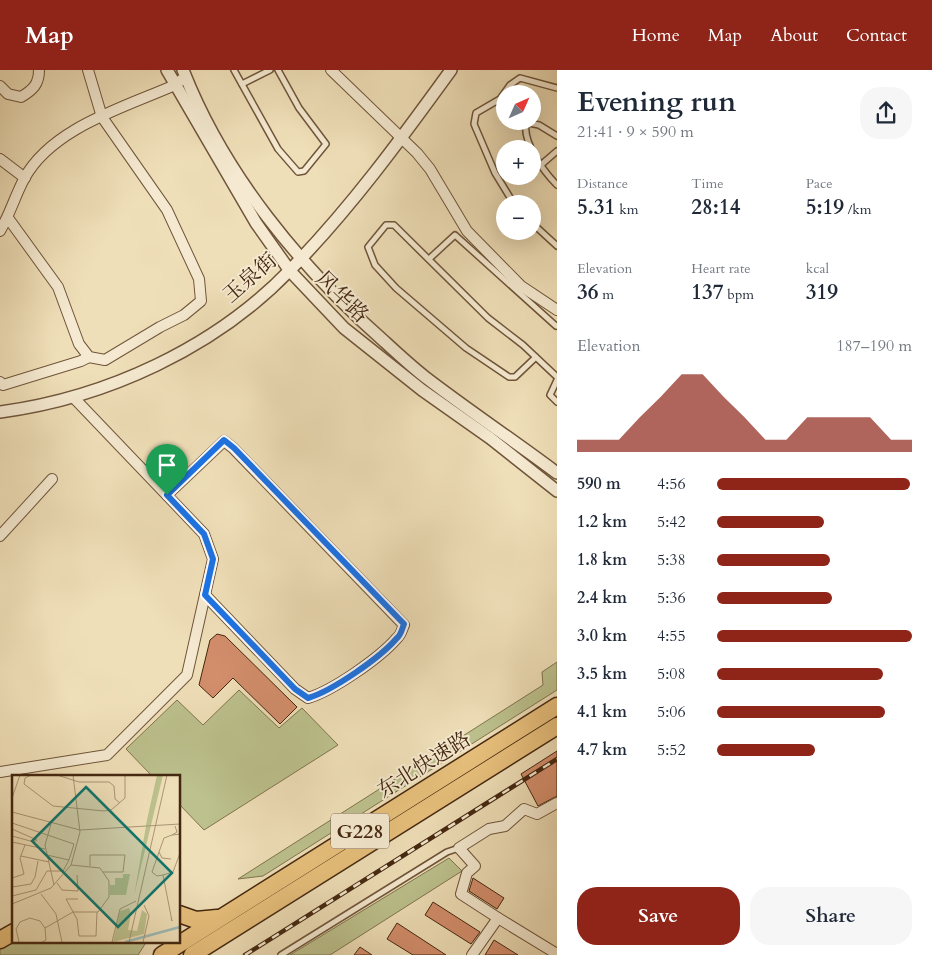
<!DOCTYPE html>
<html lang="en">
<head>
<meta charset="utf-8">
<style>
  body { margin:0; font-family:Cardo,"Noto Serif SC",serif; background:#f6f6f7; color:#1f2937; height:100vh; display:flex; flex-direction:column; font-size:19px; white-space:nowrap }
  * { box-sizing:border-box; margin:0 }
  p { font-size:16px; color:#747a83 }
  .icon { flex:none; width:28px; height:28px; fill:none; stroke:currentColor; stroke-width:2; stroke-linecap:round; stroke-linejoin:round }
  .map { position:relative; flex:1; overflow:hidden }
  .side { display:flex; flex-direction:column; background:#fff; width:375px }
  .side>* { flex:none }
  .needle { width:32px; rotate:45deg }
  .controls { position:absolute; left:496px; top:15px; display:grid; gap:10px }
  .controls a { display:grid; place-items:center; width:45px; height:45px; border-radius:50%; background:#fff; box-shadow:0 5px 20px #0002; font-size:25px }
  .pin { position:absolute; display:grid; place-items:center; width:42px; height:42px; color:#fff; margin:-51px -21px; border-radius:50% 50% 50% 0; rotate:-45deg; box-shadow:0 0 5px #0007 }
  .pin .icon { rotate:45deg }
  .round { display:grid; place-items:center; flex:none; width:52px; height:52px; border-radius:20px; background:#f6f6f7 }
  .head { display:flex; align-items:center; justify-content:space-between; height:85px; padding:0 20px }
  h1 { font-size:28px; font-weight:700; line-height:38px }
  .figures { display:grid; grid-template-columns:repeat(3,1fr); gap:8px; height:85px; padding:5px 20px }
  .figures div { display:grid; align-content:center }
  .figures b { font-size:21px; font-weight:700 }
  .figures small { font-size:14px; font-weight:400 }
  .figures p { font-size:14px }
  .chart { height:140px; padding:10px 20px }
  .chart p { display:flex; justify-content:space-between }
  .chart svg { width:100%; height:90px; margin-top:5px; fill:#8f2418; opacity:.7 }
  .cta { display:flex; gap:10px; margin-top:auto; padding:10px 20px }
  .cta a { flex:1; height:58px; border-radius:20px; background:#8f2418; color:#fff; font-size:20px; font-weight:700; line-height:58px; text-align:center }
  .cta a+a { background:#f6f6f7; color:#1f2937 }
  ul { padding:0 20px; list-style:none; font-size:16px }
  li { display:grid; grid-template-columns:80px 60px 1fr; align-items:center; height:38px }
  li i { height:12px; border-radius:6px; background:#8f2418 }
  header { display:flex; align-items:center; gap:30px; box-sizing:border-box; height:70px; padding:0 25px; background:#8f2418; color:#fff }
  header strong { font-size:24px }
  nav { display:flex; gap:28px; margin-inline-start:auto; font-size:18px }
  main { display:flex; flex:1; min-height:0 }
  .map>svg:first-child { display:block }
</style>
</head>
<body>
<header>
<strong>Map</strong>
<nav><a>Home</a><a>Map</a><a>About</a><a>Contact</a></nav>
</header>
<main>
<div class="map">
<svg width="557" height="885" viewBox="0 0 557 885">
  <rect width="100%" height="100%" fill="#efdfb8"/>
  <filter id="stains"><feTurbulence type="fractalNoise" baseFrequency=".004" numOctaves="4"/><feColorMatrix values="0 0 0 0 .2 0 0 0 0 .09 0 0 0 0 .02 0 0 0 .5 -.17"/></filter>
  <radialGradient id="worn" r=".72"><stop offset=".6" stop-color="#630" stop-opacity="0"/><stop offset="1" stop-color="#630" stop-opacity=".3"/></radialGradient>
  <g fill="#bcc18d" stroke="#80744e">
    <path d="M557,592V620L263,806L238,809L543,615L542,602Z"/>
    <path d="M239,620L279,658L302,638L338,675L204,760L179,734V706H152L126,679L177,630L203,655Z"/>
    <path d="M449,788L462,801L330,885H290Z"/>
    <path d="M14,871H147L138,885H0V873Z"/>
  </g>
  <g fill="#d38e6c" stroke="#442710">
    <path d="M217,564L225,566L297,637L280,654L233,608L213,628L199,615L210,570Z"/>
    <path d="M557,681V726L538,736L521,704Z"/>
    <path d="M473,808L504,828L497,839L469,821Z"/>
    <path d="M433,832L480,862L471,874L425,845Z"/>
    <path d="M397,853L446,885H413L387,869Z"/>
    <path d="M494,870L518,885H485Z"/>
    <path d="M360,877L372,885H354Z"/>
  </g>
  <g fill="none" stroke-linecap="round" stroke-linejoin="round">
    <defs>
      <g id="service">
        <path d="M234,0L278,79L298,102L304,101L326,74L299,38L278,0"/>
        <path d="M242,14L270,0"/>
        <path d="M524,52L539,55L557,66"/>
        <path d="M526,54C523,73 544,102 557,115"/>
        <path d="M542,94L557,81"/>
        <path d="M514,134L495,103L474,54L476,43L500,29L510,15L520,8L557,18"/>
        <path d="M532,153L557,176"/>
        <path d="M429,189L455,165L556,256"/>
        <path d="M536,287L515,307H509L466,278L396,218L375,195L368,177L386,155H394L488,248L523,275L557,307"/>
        <path d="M557,310L550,325L557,332"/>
        <path d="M281,885L447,782L459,778"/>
      </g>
      <g id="minor">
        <path d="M331,0L417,83L430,99L467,161L521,216L557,240"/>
        <path d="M0,16L8,24L21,27C33,20 39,14 39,0"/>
        <path d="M0,89L25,108"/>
        <path d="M8,148L58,217L79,274L89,287L105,290L160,257L184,245L201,231L199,209L167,140L102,47L88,0"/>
        <path d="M0,161C10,144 15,126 24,109C51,58 125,37 175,15L181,10"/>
        <path d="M0,312L3,315L81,291L89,287"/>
        <path d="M167,425L224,371L233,378L404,555C402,559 401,565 397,568C380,588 332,621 308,628L295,619L205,525"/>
        <path d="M0,466L52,409"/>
        <path d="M0,702L107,685L187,605L213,489L204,464L74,328"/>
        <path d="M498,848L461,824L467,803L475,796L459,778L489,759L505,756L524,739L537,744L557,733"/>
        <path d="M472,885L498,848L557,884"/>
      </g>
      <g id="tertiary">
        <path d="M167,0L256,153L290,201L344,258L422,320L490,368L557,421"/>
        <path d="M183,0C224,105 301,198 385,272C398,284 411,296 425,307C468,340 513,370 557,403"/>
        <path d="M0,342C106,328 215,278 290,200C350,139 401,69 451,0"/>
      </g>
      <g id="trunk">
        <path d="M179,844L196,850L217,848"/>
        <path d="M0,870L14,862"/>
        <path d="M162,885L557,636"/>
        <path d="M192,885L557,656"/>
      </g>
    </defs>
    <use href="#service" stroke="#6f553a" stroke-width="8"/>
    <use href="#minor" stroke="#6f553a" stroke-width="12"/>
    <use href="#tertiary" stroke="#6f553a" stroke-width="14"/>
    <use href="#trunk" stroke="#442710" stroke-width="19"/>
    <use href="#service" stroke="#f5ead1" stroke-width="5"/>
    <use href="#minor" stroke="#f5ead1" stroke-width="10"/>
    <use href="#tertiary" stroke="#f5ead1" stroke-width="11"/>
    <use href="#trunk" stroke="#e8c07c" stroke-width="16"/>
    <defs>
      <path id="rail" d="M245,885L557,689"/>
    </defs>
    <use href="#rail" stroke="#442710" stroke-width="4.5"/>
    <use href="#rail" stroke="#f5ead1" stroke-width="2.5" stroke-dasharray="8" stroke-linecap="butt"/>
  </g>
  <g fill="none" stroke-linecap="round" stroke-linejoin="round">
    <defs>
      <path id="route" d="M224,370L234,378L404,554C402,559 401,565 397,568C380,588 332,621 308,628L295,619L205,525L213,489L204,464L167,425Z"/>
    </defs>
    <use href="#route" stroke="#fff" stroke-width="10"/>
    <use href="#route" stroke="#1a73e8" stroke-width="6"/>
  </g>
  <g text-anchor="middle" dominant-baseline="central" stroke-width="4" stroke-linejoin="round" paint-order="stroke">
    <rect fill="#f5ead1" stroke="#79624a" stroke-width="1" x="331" y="743.5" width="58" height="35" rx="4"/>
    <g font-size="20" font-weight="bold" fill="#442710">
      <text x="360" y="761">G228</text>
    </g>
    <g font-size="21" fill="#442710" stroke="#f5ead1">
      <text transform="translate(250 208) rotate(-41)">玉泉街</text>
      <text transform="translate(342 227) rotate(44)">风华路</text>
      <text transform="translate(424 695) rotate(-32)">东北快速路</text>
    </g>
  </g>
  <g transform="translate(12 705)">
    <rect width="168" height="168" fill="#efdfb8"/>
    <path d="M145,0H151L122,121L135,45ZM111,99H118L114,120H98V110H103V103H111ZM117,133L119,138L116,155L125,156L130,135L135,139L132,159L101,167L108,136Z" fill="#bcc18d"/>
    <path fill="none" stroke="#9cbbb7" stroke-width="2.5" d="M113,167L168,152"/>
    <path fill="none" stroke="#ab9575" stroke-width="1" d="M19,0L13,3L12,9L41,31L92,36L99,35L113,23V0M45,0L67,7H97L102,11L103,24L108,28M0,23L8,0M0,37L68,55L168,49M0,48L62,69L57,85L35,80M39,49L33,70L42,110M163,51L165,57L160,60L168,59M0,54L25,65L22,67L0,61M0,67L33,74M147,77L140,97L145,101L151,100M9,81L37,87M159,84L150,83L147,77L152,63L160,60M78,91V80H113L111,97H91M0,103L12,99L8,83L13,70M45,108L50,115L66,116L65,100M0,112L19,109L23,102L26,86M29,119L44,139L50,167M0,121L24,115L35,96H51L57,85M66,124H54L65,144L67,161H84L85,137M0,129L39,113L59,90L68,57L61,0M159,143L160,146L151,100L161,97L168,78M33,153L61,137H86L97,122V106L88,93L59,90M7,167L4,154L8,147L18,143L28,146L33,153L34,165L30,167M100,167L108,134L124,126M117,167L155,0M131,167L137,141L132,130"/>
    <path fill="#0f766e" fill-opacity="0.15" stroke="#0f766e" stroke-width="2.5" d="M74,12L160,98L106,152L20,66Z"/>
    <rect width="168" height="168" fill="none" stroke="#442710" stroke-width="2.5"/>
  </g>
  <rect width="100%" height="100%" filter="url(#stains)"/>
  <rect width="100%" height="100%" fill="url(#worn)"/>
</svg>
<div class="controls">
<a><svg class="needle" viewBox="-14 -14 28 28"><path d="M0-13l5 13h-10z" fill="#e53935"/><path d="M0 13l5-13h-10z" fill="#747a83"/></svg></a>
<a>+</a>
<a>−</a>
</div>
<div class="pin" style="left:167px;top:425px;background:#1e9e55"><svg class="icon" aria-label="arrive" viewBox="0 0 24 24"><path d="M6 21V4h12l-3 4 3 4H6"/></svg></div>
</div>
<section class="side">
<div class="head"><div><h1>Evening run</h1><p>21:41 · 9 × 590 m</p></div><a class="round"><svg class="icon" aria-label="share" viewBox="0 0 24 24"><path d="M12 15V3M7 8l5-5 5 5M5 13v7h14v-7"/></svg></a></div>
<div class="figures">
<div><p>Distance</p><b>5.31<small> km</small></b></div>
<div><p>Time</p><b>28:14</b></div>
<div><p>Pace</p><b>5:19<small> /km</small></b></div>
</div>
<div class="figures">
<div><p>Elevation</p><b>36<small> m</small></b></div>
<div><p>Heart rate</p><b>137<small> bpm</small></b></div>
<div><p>kcal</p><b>319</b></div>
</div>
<div class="chart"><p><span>Elevation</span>187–190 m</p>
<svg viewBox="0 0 160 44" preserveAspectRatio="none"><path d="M0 44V38L10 38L20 38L30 27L40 17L50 6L60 6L70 17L80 27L90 38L100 38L110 27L120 27L130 27L140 27L150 38L160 38V44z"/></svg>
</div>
<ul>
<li><b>590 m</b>4:56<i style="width:99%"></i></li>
<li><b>1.2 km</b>5:42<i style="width:55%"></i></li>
<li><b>1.8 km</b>5:38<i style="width:58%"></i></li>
<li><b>2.4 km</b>5:36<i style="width:59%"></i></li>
<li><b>3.0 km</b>4:55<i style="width:100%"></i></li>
<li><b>3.5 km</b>5:08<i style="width:85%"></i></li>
<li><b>4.1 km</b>5:06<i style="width:86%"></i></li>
<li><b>4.7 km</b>5:52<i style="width:50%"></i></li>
</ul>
<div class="cta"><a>Save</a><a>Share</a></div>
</section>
</main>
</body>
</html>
